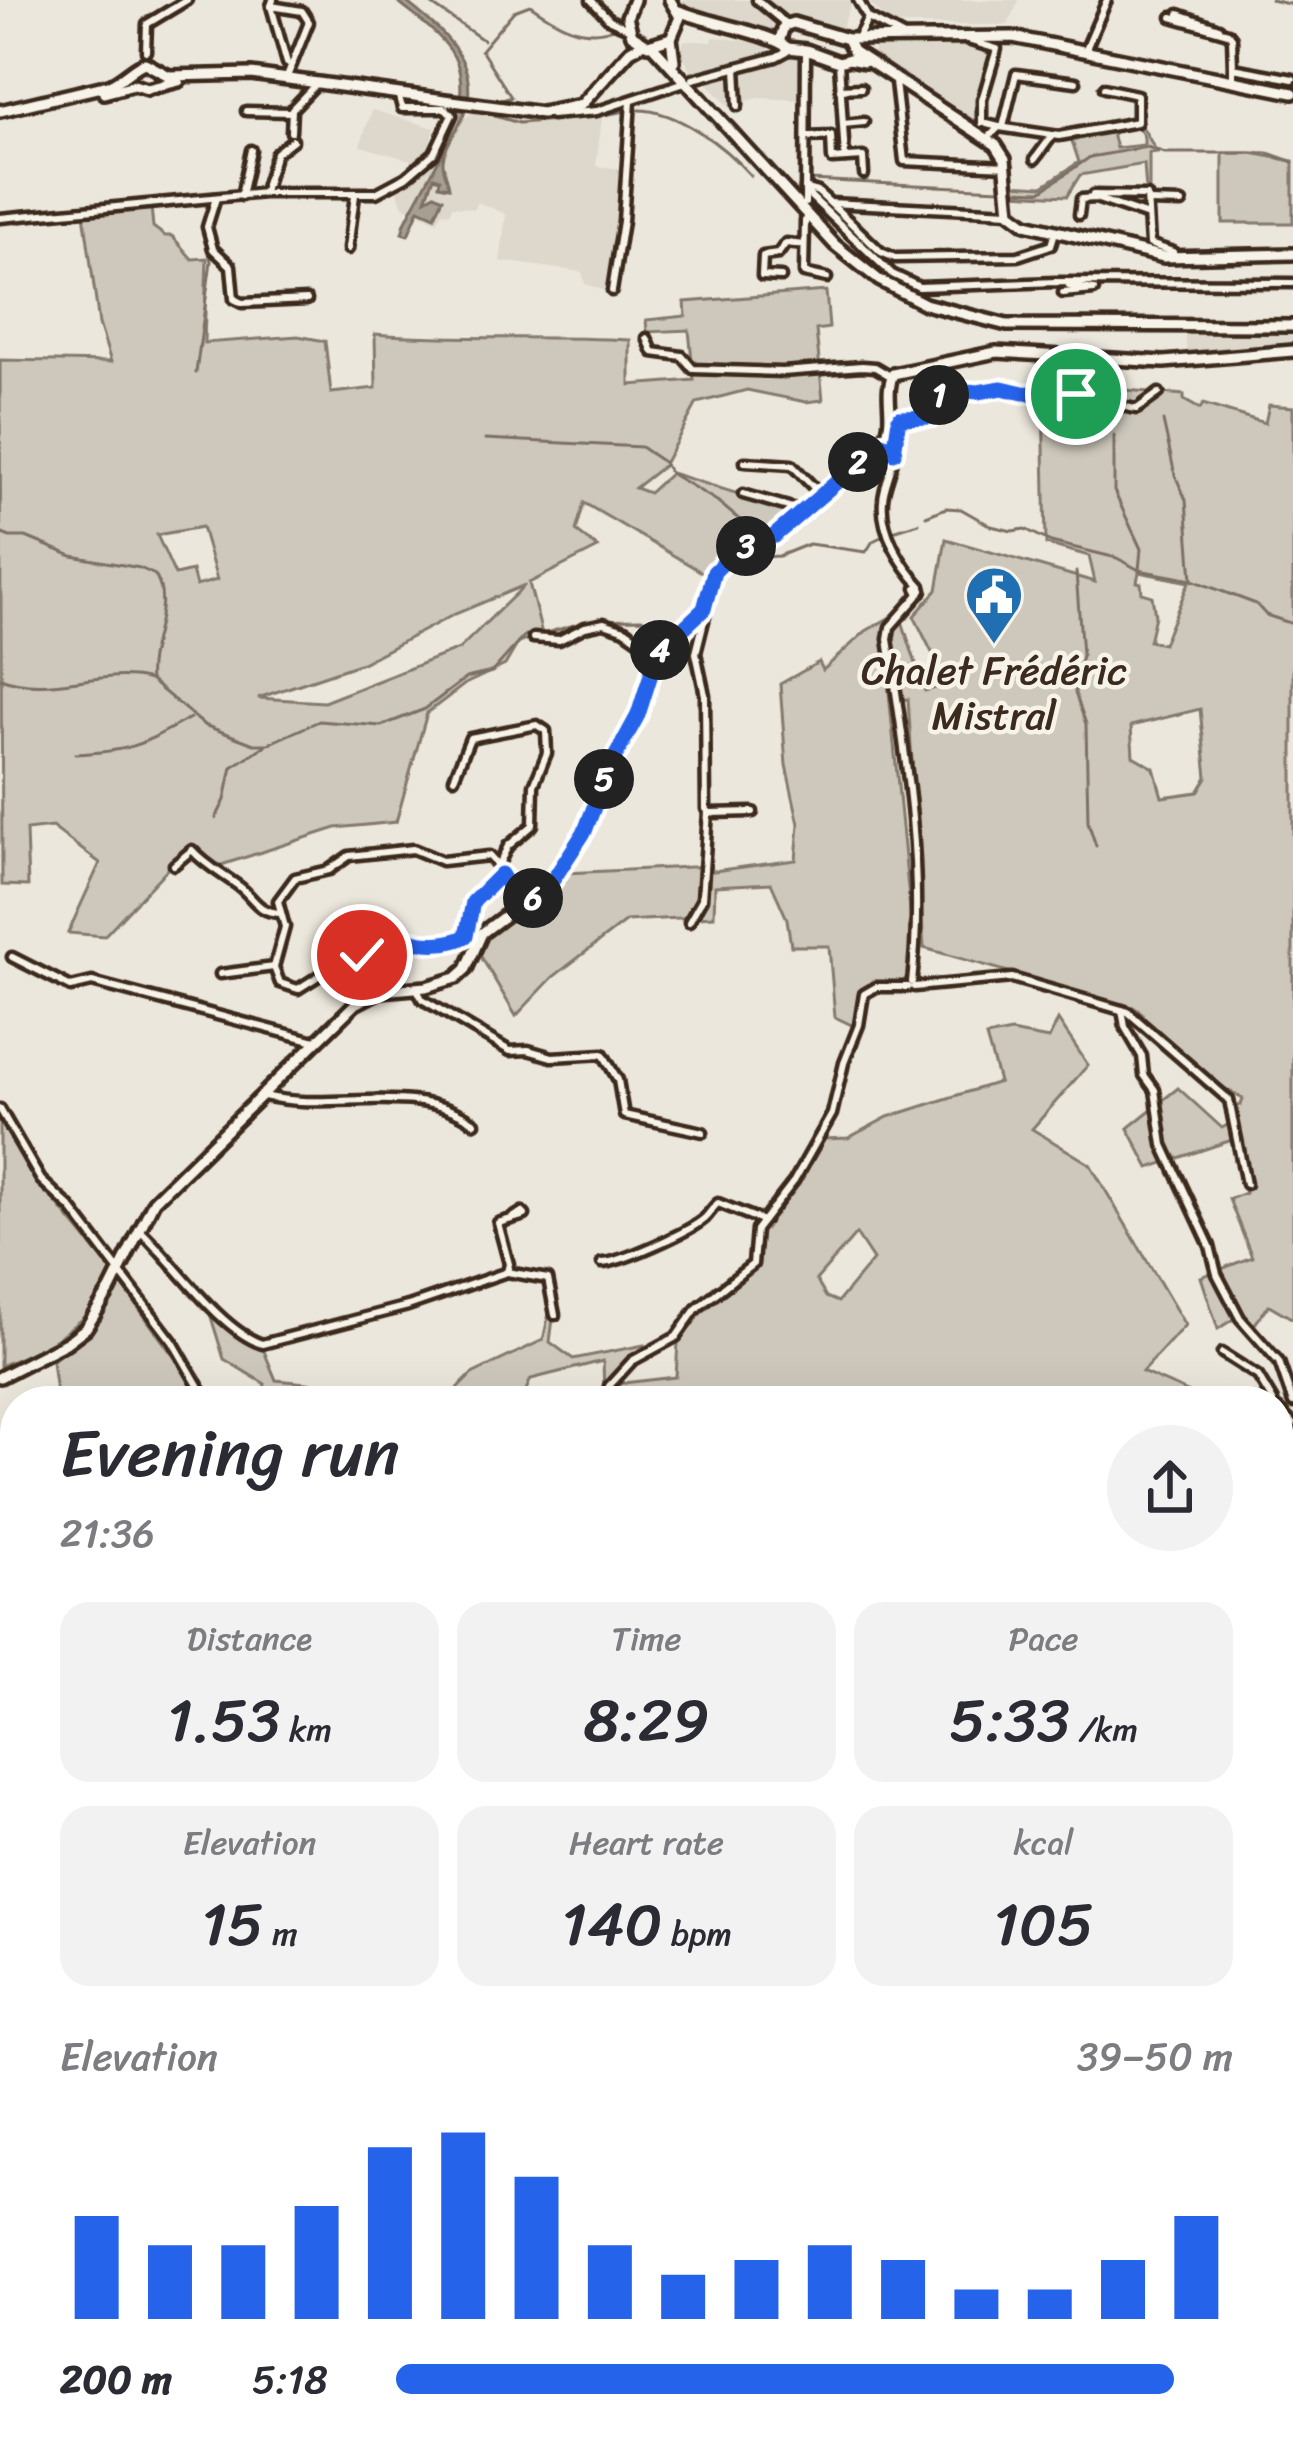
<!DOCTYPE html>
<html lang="en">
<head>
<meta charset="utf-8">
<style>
  body { margin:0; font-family:Sriracha,sans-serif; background:#f2f2f3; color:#2b2b33; height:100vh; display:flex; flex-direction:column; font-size:45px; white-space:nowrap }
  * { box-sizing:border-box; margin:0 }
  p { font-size:39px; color:#7c7c81 }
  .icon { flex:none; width:66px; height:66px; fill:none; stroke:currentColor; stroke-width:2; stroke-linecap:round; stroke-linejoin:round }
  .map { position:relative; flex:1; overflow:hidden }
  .panel { position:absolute; left:0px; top:1386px; width:1293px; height:1065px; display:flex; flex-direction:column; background:#fff; border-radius:48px 48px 0 0; box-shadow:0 12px 48px #0002 }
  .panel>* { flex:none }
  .pin { position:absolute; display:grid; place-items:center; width:102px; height:102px; color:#fff; margin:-51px; border:6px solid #fff; border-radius:50%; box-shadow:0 3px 12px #0007 }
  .km { position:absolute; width:60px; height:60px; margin:-30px; border-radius:50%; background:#222; color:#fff; font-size:33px; line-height:60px; text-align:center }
  .round { display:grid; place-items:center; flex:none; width:126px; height:126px; border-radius:63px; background:#f2f2f3 }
  .headline { display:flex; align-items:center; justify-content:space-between; height:204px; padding:0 60px }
  h1 { font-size:66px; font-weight:600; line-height:90px }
  .figures { display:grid; grid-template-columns:repeat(3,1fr); gap:18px; height:204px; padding:12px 60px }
  .figures div { display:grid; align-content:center; border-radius:30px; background:#f2f2f3; text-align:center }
  .figures b { font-size:60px; font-weight:600 }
  .figures small { font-size:33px; font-weight:400 }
  .figures p { font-size:33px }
  .chart { height:336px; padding:24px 60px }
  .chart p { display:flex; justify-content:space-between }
  .chart svg { width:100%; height:216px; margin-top:12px; stroke:#2563eb; stroke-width:6 }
  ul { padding:0 60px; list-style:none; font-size:39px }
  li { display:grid; grid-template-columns:192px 144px 1fr; align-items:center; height:90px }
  li i { height:30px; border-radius:15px; background:#2563eb }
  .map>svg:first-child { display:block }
</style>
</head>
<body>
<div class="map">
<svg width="1293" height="2449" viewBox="0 0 1293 2449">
  <rect width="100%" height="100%" fill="#ece7dc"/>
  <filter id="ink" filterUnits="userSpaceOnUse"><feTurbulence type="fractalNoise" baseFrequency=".00833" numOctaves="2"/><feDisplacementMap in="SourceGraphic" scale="24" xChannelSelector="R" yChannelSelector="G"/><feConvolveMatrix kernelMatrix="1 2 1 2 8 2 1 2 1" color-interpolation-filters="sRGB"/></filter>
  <g filter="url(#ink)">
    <g fill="#ddd7cc">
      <path d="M674,0H853L840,32L815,28L790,15L775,32L744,29L688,11Z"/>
      <path d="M867,0H1019L1008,25H891Z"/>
      <path d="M713,37L767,43L771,62L803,52L804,100L759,98L732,104L730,108L705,80L703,69L692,72L681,53L684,40L712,42Z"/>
      <path d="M875,39L995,42L999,50L981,128L873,61Z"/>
      <path d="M372,110L435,128L427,151L418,162L360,146Z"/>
      <path d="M473,113L539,122L602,117L596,166L624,169L615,294L585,284L582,272L500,261L506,214L477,202L475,209L452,206L450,213L443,212L437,222L403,206L396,188L436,155L443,158L463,119Z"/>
      <path d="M1243,330L1293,332V348L1187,354L1185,332Z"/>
    </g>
    <g fill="#cec8bc" stroke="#84796d" stroke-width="3" fill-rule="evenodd">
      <path d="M1140,123L1157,152L1149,153V190L1146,191L1144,164L1080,175L1067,196L1011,193L1012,184L1043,186L1079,162L1072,141L1111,130L1116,148L1144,145V137L1137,125Z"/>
      <path d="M1223,153H1251L1293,161V223H1223Z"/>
      <path d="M151,207L153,227L165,236H172L192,259L207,258L204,343L298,336L325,341L331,393L376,388L375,334C461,341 544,335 630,340V385L694,380L689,330L647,332L646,320L686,316L685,302L826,291L829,328L816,330L823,400L806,402L747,390L697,403L663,466L635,488L649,493L671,473L793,511L770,532L726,551L707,575L584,503L576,531L598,548L529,583L542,634L518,643L505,665L465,684L427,713L396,822L336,828L209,869L188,847L104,936L68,933L100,863L52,827L26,830L28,886L2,885L0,360L111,362L99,324L84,213ZM202,527L217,580L196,586L192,571L175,575L157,535ZM525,585L459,649L324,702L258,698L362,663L455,614Z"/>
      <path d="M1113,389L1184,395V400L1200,409L1203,404L1265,423L1269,405L1293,407V1319L1269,1305L1249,1332L1238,1316L1218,1329L1201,1277L1252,1257L1229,1199L1245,1193L1232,1140L1149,1168L1128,1128L1178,1088L1222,1128L1231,1123L1229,1106L1241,1105L1243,1099L1216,1083L1144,1022L1142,1013L1133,1007L924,948L908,699L900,700L893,632L907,611L908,618L902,621L925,691L948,685L914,616L937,590L946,539L1095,582L1089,556L1046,544L1043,395L1111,402ZM1139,572L1189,582L1163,644L1149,641L1155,616L1152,596L1142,593L1141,583L1137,582ZM1200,709L1207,777L1198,792L1162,797L1154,768L1133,756L1131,726Z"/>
      <path d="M899,612L888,625L884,641L912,930L910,972L903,982L873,985L863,992L856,1027L835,1017L829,946H791L787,919L771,883L715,886L714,916L626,921L553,977L516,1016L476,948L499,924L526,909L565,873L711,866L713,871L796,860L799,824L786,765L780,684L819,662L823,670L866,631Z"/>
      <path d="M1058,1020L1088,1065L1032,1129L1090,1164L1185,1325L1142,1372L1208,1401H577L604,1393L603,1361L531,1379L521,1401H445L472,1374L543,1340L550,1309L554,1311L550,1342L573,1359L644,1345L646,1354L622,1374L623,1383L676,1377L678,1342L696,1312L751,1273L764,1224L824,1139L848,1138L888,1117L999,1082L986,1037L1011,1032L1049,1039ZM856,1234L873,1260L838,1302L826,1297L816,1280Z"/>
      <path d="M0,1118L39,1182L113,1272L83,1318L46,1347L0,1366Z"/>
      <path d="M120,1282L206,1401H57L52,1361L100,1321Z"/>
      <path d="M207,1304L264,1351L276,1380L368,1389V1401H261L265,1384L224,1359Z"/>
      <path d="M1293,1524V2449H375L370,2436H1278V1526Z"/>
      <path d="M0,1613L15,1628V2436H135L137,2449H0Z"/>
    </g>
    <path fill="#a89f93" stroke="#7c7064" stroke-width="3" d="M395,0H404C441,30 485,63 463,117C458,130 444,146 443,160C442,168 448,179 449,187L439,185L440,179L434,177L426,199L435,194L443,198L435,216L419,209L408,235L402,233L405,223C427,176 485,100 450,50C436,30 413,15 395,0Z"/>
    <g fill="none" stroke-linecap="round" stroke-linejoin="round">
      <g stroke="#7c7064" stroke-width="3">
        <path d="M425,0L483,40"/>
        <path d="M1271,0L1293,5"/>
        <path d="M476,99L500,101L511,97L481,50L514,11L530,5C556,23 584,41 616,27"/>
        <path d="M635,110C676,108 725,147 751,176"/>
        <path d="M604,115L626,111"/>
        <path d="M495,116L519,123L593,117"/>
        <path d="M809,180L1000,189"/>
        <path d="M1013,190L1041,191L1090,157L1147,147L1165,153H1268L1293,162"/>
        <path d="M205,223L211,204"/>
        <path d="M196,373L211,261L205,233"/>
        <path d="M1163,421L1175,475L1186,500L1192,580"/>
        <path d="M1114,436V491L1141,549L1139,570"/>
        <path d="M485,439L641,447L663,462L670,473L717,501L760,537"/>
        <path d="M926,516L946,508L961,509L991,526L1012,531L1025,529L1051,542L1117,558L1139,570L1192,580L1256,604L1266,615L1293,624"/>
        <path d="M893,531L919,523"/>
        <path d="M0,533L10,537H26L72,556L140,568L155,575C174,606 146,646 150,680L204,725L254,744H268L319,721L381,726L425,709L466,678L492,672L525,635L546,633L592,620L641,619L665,628L684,624"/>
        <path d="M1076,572L1082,655L1075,693L1086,724L1088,822L1096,846"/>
        <path d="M716,585L735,559L779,556L809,544L866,552L873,541L887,534"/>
        <path d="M695,613L706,589"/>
        <path d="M0,678C51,697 101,667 150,680"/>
        <path d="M75,754C133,751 140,745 190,718"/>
        <path d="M216,818L225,800L232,767L266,745"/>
        <path d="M1278,2114L1293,2123"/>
      </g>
      <defs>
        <g id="street">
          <path d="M273,0L271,6L302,11L309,22L287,77"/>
          <path d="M591,0L610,20L628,28"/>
          <path d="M757,0L786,24"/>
          <path d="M858,0L868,18L858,37"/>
          <path d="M271,6L287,63"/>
          <path d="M1179,14L1219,28"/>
          <path d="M1172,17L1228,33L1232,38L1233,68"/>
          <path d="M868,18L902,36"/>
          <path d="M971,41L997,49L982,100V123"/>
          <path d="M146,51L147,24L187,0"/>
          <path d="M1085,51L1107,0"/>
          <path d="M839,62L845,158"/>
          <path d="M736,68L738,106"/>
          <path d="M693,79L776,57L791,49"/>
          <path d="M1233,80V68L1293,79"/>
          <path d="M895,82L904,161L1007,166"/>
          <path d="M840,89L861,88"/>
          <path d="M246,111L291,112"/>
          <path d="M551,115L597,111L682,83"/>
          <path d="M843,124L864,122"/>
          <path d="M987,124L999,127L987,139"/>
          <path d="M999,127L1059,136L1137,122V95L1104,88"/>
          <path d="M1003,127L1016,74L1076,82"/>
          <path d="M291,132L292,109L314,86"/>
          <path d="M807,137L831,136L832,159L863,157L864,174"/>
          <path d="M1035,159L1052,136"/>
          <path d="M805,188L818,192L830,203L1010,212"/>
          <path d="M264,191L276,153L293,140"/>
          <path d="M805,191L892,274L919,287L1055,282L1293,283"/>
          <path d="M1093,195L1147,196L1150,244L1173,252L1175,258"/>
          <path d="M241,196L251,150"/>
          <path d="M216,198L207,227L213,249L231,266L234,299L242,303L307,300"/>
          <path d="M1149,202L1182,203"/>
          <path d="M805,203L806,50"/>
          <path d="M830,203L881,252L895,258L1018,256L1051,245L1055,232"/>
          <path d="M1079,215L1081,199L1095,198L1148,216"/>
          <path d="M0,218L264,193H376L406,177L434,153L452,115L445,108H402L398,93"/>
          <path d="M805,221L804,273L827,278"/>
          <path d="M348,249L355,195"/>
          <path d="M781,277L762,276L763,256L778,254L786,243L804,245"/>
          <path d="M612,291L623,221L631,101"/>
          <path d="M1063,293L1094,290L1069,286"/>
          <path d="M647,338L653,352L682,356L693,369L782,372L862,366L875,367L892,377"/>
          <path d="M882,443L894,453C893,470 884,484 883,500C880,531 901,565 921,586"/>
          <path d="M894,453L899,418L933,417L939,394L945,389C990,390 1035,390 1081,395C1101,397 1118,407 1137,409L1159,393"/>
          <path d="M745,462L792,465L820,494"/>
          <path d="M743,494L799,510"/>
          <path d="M920,586L922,590L918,592L916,588Z"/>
          <path d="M707,609L696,653L705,695L706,809L710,813L753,812"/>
          <path d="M533,638L559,640L585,627L604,623L625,630L658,653"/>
          <path d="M454,778L470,738L537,725L546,731L547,753L534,785L533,825L508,846L498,866"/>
          <path d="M174,865L192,850C206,866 223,874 240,887C255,899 257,912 280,913"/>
          <path d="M501,873L473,902L466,936C451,945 422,946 407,938L391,949L347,958L298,989L280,983L274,967L285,927L278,901L295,878L329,870L349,856L413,849L442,861L489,856L498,866L520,906"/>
          <path d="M689,922L702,899L708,812"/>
          <path d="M12,957L71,987L92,982L315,1041"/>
          <path d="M220,974L274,967"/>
          <path d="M912,982C925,870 905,750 888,639L890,627L921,592"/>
          <path d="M416,987L422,999L510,1051L528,1050L552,1057L603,1054L618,1080L624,1115L703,1132"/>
          <path d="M914,987L1012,978L1128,1012L1229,1100L1246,1184"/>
          <path d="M1122,1010L1125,1027L1142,1056L1144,1075L1155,1090L1163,1145L1210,1246L1217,1274L1240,1318L1279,1362L1293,1403"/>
          <path d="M264,1096C334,1113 414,1080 475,1123"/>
          <path d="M0,1109L41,1180L71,1208L173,1342L207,1401"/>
          <path d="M141,1231C174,1262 220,1330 262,1344L408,1306L507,1272"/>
          <path d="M602,1263C620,1263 691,1231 705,1218C710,1213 713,1207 718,1203L763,1221"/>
          <path d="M507,1272L509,1264L498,1223L525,1215L522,1212L511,1219"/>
          <path d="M507,1272L548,1279L555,1315"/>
          <path d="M1222,1353L1258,1376L1273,1401"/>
          <path d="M606,1401L609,1386L632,1361L676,1337L696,1309L753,1264L756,1230L794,1181L832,1114L844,1063L859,1025L864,994L876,987H908"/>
          <path d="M1278,1409L1293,1424"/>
        </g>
        <g id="secondary">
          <path d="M634,0L627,17L632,35L648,45L671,38"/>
          <path d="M670,0L680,17L671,38L674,61"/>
          <path d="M679,11C708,23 770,33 788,48L806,50L839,62L849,59L864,62"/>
          <path d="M780,39L784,26L793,23L847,39L853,51L996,145L1005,159L1010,212L1026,224L1164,257L1293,254"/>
          <path d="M847,39L1013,37L1293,93"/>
          <path d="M652,45L835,245L879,280L925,304L1007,325L1293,326"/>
          <path d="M104,93L134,85L147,89L179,81"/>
          <path d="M0,111L109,85C124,79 135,65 145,63L169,76L251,74L542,113L581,105L630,51L644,43"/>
          <path d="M0,1377L66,1343L86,1328L110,1290L154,1201L355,1004L380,991L426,987L456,978L466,969L482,933L553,880L585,831L608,770L638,715L658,653L705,609L714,571L733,552L774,536L884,441C897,417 883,396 893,374L996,352L1164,362L1293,351"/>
        </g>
      </defs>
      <use href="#street" stroke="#3b2a1e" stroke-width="15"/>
      <use href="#secondary" stroke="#3b2a1e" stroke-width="18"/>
      <use href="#street" stroke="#f7f3e8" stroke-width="6"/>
      <use href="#secondary" stroke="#f7f3e8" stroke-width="9"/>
      <g stroke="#3b2a1e" stroke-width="3" stroke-dasharray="18 9" stroke-linecap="butt">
        <path d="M35,1397L36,1401"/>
        <path d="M164,2436L165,2449"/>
      </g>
    </g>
  </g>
  <g fill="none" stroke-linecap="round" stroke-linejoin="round" filter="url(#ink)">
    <defs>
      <path id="route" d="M362,955L391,949L407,938C422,946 451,945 466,936L473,902L501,874L513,893L525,898H532L553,880L585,831L608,770L638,715L658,652L704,609L714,572L734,552L774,536L882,443L894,453L899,418L933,417L938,398L945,389L978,392L1002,388L1023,393L1076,394"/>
    </defs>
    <use href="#route" stroke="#fff" stroke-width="24"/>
    <use href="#route" stroke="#2563eb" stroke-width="15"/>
  </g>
  <defs>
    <symbol id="civic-pin" viewBox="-11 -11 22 30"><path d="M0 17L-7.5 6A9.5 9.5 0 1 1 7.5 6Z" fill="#1f6fb2" stroke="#f7f3e8"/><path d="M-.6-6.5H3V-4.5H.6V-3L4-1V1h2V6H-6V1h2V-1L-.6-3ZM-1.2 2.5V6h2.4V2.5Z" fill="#fff"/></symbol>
  </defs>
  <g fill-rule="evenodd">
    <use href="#civic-pin" x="961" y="562" width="66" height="90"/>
  </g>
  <g text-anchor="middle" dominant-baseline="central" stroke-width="9" stroke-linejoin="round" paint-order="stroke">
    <g font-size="39" fill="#3b2a1e" stroke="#f7f3e8">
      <text x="994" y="670">Chalet Frédéric<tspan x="994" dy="45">Mistral</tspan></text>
    </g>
  </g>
</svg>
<div class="pin" style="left:1076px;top:394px;background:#1e9e55"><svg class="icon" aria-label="arrive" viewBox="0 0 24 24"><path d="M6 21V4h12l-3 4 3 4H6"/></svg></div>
<div class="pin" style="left:362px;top:955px;background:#d93025"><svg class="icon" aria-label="check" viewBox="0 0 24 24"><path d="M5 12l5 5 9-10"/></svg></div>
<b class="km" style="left:939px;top:395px">1</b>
<b class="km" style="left:858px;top:462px">2</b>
<b class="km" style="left:746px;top:546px">3</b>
<b class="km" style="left:660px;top:650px">4</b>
<b class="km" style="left:604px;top:779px">5</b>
<b class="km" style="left:533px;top:898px">6</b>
<section class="panel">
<div class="headline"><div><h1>Evening run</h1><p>21:36</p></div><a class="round"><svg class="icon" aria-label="share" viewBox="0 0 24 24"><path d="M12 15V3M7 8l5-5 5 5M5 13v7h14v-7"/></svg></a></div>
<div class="figures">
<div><p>Distance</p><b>1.53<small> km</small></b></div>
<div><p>Time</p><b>8:29</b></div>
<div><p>Pace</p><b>5:33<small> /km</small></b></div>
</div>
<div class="figures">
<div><p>Elevation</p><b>15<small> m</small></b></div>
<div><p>Heart rate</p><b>140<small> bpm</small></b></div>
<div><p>kcal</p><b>105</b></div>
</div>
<div class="chart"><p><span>Elevation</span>39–50 m</p>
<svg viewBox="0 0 160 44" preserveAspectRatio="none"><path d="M5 44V23M15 44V29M25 44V29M35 44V21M45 44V9M55 44V6M65 44V15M75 44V29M85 44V35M95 44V32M105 44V29M115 44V32M125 44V38M135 44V38M145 44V32M155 44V23"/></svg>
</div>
<ul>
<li><b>200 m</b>5:18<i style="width:93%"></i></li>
</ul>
</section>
</div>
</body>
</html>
